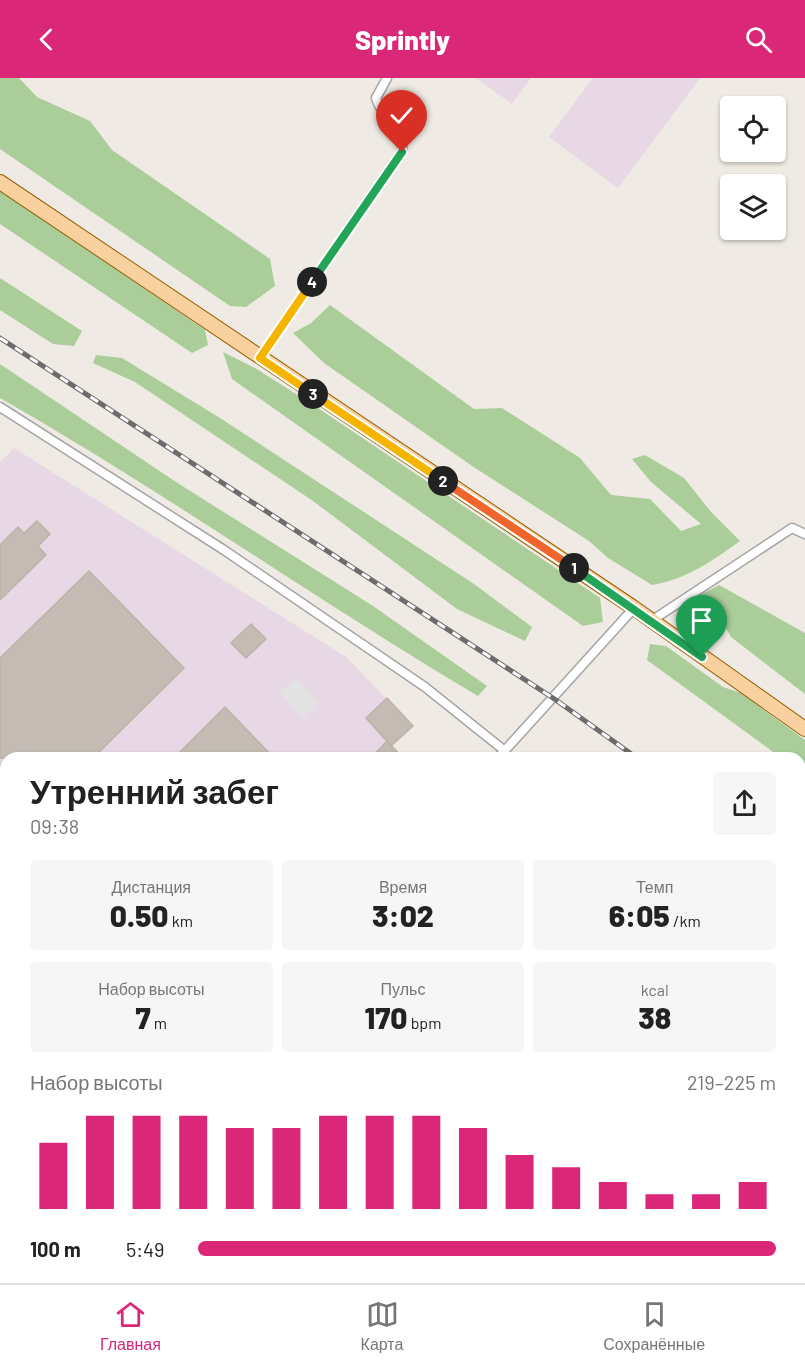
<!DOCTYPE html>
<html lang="ru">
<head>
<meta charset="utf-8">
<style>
  body { margin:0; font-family:Barlow,sans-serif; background:#f6f6f6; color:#222; height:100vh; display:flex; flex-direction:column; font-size:22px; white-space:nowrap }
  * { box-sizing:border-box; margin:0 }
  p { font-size:20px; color:#767676 }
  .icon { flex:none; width:33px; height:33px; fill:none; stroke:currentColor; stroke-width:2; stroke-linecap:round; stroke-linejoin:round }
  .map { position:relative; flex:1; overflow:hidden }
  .details { position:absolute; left:0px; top:674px; width:806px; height:532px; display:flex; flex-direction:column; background:#fff; border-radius:18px 18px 0 0; box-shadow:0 2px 4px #0004 }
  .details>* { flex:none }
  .tools { position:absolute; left:720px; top:18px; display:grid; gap:12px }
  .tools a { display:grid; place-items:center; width:66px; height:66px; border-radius:6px; background:#fff; box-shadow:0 2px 4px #0004; font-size:30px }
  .pin { position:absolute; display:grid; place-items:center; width:51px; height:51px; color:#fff; margin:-62px -26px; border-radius:50% 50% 50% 0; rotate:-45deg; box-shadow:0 0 6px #0007 }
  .pin .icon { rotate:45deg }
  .km { position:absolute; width:30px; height:30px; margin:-15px; border-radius:50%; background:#222; color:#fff; font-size:16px; line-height:30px; text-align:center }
  .round { display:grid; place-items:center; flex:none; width:63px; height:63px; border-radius:6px; background:#f6f6f6 }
  .summary { display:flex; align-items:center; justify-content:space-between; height:102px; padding:0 30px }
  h1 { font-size:33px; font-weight:800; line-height:45px }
  .stats { display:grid; grid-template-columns:repeat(3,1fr); gap:9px; height:102px; padding:6px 30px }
  .stats div { display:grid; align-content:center; border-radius:6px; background:#f6f6f6; text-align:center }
  .stats b { font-size:30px; font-weight:800 }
  .stats small { font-size:16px; font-weight:400 }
  .stats p { font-size:16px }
  .chart { height:168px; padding:12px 30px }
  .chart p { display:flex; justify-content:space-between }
  .chart svg { width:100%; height:108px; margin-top:6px; stroke:#db2777; stroke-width:6 }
  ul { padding:0 30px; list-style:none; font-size:20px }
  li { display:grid; grid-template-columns:96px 72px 1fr; align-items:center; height:45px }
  li i { height:15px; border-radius:8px; background:#db2777 }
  header { display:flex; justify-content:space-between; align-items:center; height:78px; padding:0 30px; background:#db2777; color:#fff; font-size:27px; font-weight:800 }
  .tab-bar { display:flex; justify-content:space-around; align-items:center; height:84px; border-top:2px solid #e0e0e0; background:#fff; font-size:16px; color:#767676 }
  .tab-bar a { display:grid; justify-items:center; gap:3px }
  .tab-bar .on { color:#db2777 }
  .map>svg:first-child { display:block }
</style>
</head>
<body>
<header><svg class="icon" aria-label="back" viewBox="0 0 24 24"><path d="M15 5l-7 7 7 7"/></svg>Sprintly<svg class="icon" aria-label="search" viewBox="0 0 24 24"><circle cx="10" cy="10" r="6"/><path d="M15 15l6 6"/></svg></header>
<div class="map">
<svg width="805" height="1205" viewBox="0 0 805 1205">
  <rect width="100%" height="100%" fill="#efebe4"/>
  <g fill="#e8d7e5">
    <path d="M476,0H531L512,26Z"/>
    <path d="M593,0H700L618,110L549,59Z"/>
    <path d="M14,370L346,579L413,648L392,668L400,677L398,679L6,680V1070L0,1076V384Z"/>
    <path d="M800,1131L805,1137V1202L801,1205H490L496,1200H800Z"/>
  </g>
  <path fill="#ecedd0" d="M15,1200H441L438,1205H11Z"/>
  <g fill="#aacd9a">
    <path d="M0,0H19L37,19L90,43L112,72L270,181L275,208L246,229L230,228L0,71Z"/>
    <path d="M0,112L205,252L208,267L192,275L0,146Z"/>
    <path d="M0,200L82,253L74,268L53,266L0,232Z"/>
    <path d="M330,227L474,331L502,330L580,380L611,417L650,421L681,453L701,446L651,404L632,381L645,377L684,400L711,434L740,463C712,483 687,501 652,507L608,480L589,463L472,388L324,285L293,255L311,245Z"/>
    <path d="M223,274L255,290L315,328L600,520L603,544L583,548L232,301Z"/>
    <path d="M96,277L122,280L220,340L474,506L532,549L525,563L457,531L313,423L135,304L93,285Z"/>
    <path d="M0,286L176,404L373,528L487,608L478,618C316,522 163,413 0,320Z"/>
    <path d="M719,507L805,555V616L731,559L723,545L696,519Z"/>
    <path d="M650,566L666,568L723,609L741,615L805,662V697L800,693V680L780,679L647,582Z"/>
  </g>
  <path fill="#e2e2e2" d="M296,600L319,624L303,640L280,615Z"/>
  <path fill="#a6d0db" d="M592,1200H733L727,1205H586Z"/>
  <g fill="#c3bbb4" stroke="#c0b2a7" stroke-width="1.5">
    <path d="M37,443L50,456L38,468L46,477L0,522V467L18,449L24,455Z"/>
    <path d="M89,493L184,590L93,680H0V580Z"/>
    <path d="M251,546L266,561L246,580L231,565Z"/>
    <path d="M387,620L413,648L391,668L366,640Z"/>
    <path d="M225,629L274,680H174Z"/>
    <path d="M387,663L403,680H371Z"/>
  </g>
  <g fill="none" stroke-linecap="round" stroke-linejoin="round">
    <defs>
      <g id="minor">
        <path d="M260,280L402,73C405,50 381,40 376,20L387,0"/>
        <path d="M0,329L224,472L425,609L505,673"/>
        <path d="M651,543L792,450L805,456"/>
        <path d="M498,680L634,530"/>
        <path d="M800,1090L805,1097"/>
      </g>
      <path id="primary" d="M0,104L634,530L805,651"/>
    </defs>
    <use href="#minor" stroke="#a5a5a5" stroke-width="11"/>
    <use href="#primary" stroke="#946105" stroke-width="16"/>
    <use href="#minor" stroke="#fff" stroke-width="8"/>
    <use href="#primary" stroke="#f9d09f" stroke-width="14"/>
    <defs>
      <g id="rail">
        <path d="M0,260L553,620L637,680"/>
        <path d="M800,817L805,821"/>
      </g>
    </defs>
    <use href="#rail" stroke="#6c6c6c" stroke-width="5"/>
    <use href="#rail" stroke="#fff" stroke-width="3" stroke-dasharray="9" stroke-linecap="butt"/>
  </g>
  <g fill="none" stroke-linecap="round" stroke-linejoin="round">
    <defs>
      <path id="split-1" d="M574,490L702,579"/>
      <path id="split-2" d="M443,403L574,490"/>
      <path id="split-3" d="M313,316L443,403"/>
      <path id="split-4" d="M312,204L260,280L313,316"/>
      <path id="split-5" d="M312,204L402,74"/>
    </defs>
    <use href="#split-1" stroke="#fff" stroke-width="12"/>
    <use href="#split-2" stroke="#fff" stroke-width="12"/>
    <use href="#split-3" stroke="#fff" stroke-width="12"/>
    <use href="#split-4" stroke="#fff" stroke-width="12"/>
    <use href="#split-5" stroke="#fff" stroke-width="12"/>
    <use href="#split-1" stroke="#22a559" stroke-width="8"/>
    <use href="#split-2" stroke="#f0652b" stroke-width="8"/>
    <use href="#split-3" stroke="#f5b400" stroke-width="8"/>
    <use href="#split-4" stroke="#f5b400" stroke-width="8"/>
    <use href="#split-5" stroke="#22a559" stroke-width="8"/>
  </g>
</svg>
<div class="tools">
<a><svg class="icon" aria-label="locate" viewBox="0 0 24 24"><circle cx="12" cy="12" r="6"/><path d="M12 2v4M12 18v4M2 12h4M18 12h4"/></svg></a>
<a><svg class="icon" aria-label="layers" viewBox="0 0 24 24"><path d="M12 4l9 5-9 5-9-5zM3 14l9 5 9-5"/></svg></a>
</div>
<div class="pin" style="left:702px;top:579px;background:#1e9e55"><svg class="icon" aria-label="arrive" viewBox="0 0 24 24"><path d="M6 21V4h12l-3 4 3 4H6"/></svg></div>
<div class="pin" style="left:402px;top:74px;background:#d93025"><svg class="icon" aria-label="check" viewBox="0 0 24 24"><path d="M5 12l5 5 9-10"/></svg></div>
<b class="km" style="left:574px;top:490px">1</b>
<b class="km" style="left:443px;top:403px">2</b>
<b class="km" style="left:313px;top:316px">3</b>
<b class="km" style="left:312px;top:204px">4</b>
<section class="details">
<div class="summary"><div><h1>Утренний забег</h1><p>09:38</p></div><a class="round"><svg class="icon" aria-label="share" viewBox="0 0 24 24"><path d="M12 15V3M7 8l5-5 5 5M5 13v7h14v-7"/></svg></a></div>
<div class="stats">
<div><p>Дистанция</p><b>0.50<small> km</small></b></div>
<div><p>Время</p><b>3:02</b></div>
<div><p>Темп</p><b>6:05<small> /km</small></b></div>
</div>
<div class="stats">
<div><p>Набор высоты</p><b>7<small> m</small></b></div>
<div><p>Пульс</p><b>170<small> bpm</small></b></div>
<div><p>kcal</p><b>38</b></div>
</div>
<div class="chart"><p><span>Набор высоты</span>219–225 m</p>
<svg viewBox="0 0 160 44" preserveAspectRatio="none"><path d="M5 44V17M15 44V6M25 44V6M35 44V6M45 44V11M55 44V11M65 44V6M75 44V6M85 44V6M95 44V11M105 44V22M115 44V27M125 44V33M135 44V38M145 44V38M155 44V33"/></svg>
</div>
<ul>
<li><b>100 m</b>5:49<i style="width:100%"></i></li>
</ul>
</section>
</div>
<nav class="tab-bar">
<a class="on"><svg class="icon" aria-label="home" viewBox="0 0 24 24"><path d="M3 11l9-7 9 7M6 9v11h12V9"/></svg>Главная</a>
<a><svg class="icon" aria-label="map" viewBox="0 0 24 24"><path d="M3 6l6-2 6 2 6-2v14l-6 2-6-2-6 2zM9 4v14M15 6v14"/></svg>Карта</a>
<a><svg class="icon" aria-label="saved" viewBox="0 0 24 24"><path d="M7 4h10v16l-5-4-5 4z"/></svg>Сохранённые</a>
</nav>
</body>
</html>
